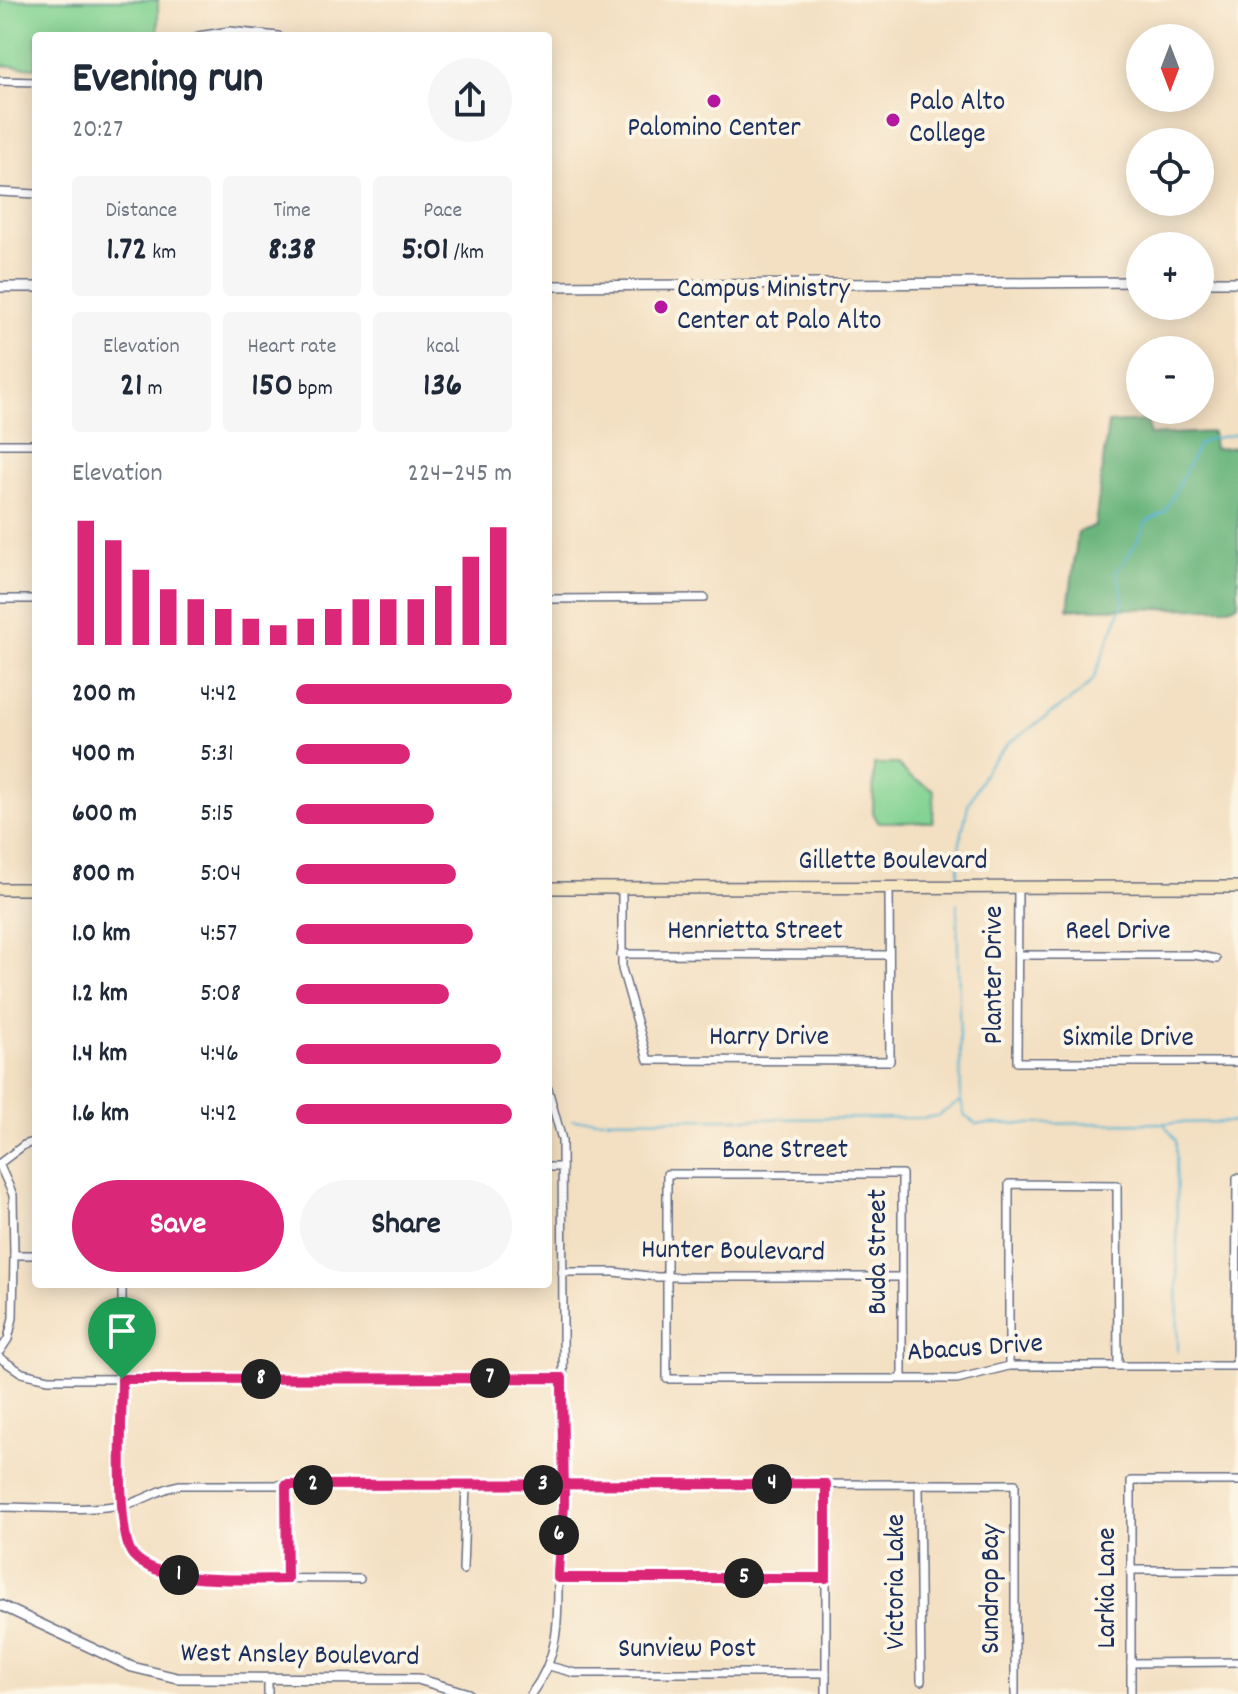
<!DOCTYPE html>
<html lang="en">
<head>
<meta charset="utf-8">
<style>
  body { margin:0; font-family:Dekko,sans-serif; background:#f6f6f7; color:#1f2937; height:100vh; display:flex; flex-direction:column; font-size:30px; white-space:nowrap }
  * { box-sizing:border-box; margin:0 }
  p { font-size:26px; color:#747a83 }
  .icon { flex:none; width:44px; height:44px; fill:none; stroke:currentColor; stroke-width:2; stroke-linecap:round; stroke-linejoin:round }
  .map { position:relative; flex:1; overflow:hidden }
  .panel { position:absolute; left:32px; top:32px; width:520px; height:1256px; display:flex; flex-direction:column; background:#fff; border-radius:8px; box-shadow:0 4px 20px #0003 }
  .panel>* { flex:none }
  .needle { width:52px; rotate:180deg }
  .tools { position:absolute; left:1126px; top:24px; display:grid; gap:16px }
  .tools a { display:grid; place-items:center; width:88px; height:88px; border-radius:50%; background:#fff; box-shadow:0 4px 20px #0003; font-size:40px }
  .pin { position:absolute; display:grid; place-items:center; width:68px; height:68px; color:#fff; margin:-82px -34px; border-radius:50% 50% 50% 0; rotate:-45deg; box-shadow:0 0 8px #0007 }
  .pin .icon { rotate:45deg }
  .km { position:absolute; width:40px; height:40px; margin:-20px; border-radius:50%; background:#222; color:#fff; font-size:22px; line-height:40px; text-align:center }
  .round { display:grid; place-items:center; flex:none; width:84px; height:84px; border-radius:42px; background:#f6f6f7 }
  .overview { display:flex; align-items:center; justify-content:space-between; height:136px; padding:0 40px }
  h1 { font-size:44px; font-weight:800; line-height:60px }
  .metrics { display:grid; grid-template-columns:repeat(3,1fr); gap:12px; height:136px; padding:8px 40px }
  .metrics div { display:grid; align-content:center; border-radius:8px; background:#f6f6f7; text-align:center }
  .metrics b { font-size:34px; font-weight:800 }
  .metrics small { font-size:22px; font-weight:400 }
  .metrics p { font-size:22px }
  .chart { height:224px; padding:16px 40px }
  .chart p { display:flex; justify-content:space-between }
  .chart svg { width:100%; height:144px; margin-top:8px; stroke:#db2777; stroke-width:6 }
  .primary-button { display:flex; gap:16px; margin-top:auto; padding:16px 40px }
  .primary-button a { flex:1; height:92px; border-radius:48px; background:#db2777; color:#fff; font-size:32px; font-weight:800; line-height:92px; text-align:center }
  .primary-button a+a { background:#f6f6f7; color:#1f2937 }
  ul { padding:0 40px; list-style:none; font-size:26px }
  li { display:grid; grid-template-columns:128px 96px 1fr; align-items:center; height:60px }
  li i { height:20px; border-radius:10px; background:#db2777 }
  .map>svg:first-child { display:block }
</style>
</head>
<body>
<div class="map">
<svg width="1238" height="1694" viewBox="0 0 1238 1694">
  <rect width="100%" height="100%" fill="#fcf5e5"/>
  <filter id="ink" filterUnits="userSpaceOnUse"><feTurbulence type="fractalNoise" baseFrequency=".0125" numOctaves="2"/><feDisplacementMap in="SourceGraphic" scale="16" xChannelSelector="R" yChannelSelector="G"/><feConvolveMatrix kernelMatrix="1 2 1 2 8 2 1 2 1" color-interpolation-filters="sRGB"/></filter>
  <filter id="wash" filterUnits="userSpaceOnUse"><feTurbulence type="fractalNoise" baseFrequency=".006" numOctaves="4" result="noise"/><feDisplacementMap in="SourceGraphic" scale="32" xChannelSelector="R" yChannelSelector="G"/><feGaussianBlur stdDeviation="1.8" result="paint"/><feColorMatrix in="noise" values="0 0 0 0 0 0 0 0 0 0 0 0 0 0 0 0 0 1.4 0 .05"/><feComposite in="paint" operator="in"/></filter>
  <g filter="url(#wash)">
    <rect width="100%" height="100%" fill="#f3dfc1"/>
    <g fill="#83d393" stroke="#4f8178" stroke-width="2">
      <path d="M0,0H158V36H36V68L0,65Z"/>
      <path d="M874,764H898L910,777L934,790L933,822H878L873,813Z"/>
    </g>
    <path fill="#6ab57d" stroke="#42726e" stroke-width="2" d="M1148,421L1149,435L1212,432L1214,449L1238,447V604L1230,608L1068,609L1078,532L1095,526L1108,423Z"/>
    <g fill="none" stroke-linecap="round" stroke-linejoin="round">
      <g stroke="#54b2d2" stroke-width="2">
        <path d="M958,876V852L968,805L988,766L1009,743L1079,694L1093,680L1124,601L1116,571C1128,557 1140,541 1146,522L1165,512L1199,444L1209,439L1238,434"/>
        <path d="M957,903L961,1101L965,1116L976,1124L1163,1123L1176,1140L1178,1352"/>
        <path d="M572,1120L923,1118L937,1116L959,1102"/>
        <path d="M1163,1123L1238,1122"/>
      </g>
    </g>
  </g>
  <g filter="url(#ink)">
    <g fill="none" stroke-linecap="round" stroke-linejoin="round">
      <defs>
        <g id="minor">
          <path d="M198,36L230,31L278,36"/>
          <path d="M0,81L36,82"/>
          <path d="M0,192L36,194"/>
          <path d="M0,444H36"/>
          <path d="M0,599H36"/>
          <path d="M548,599L704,598"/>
          <path d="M622,887V969L648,1060L890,1061L889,887"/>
          <path d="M1018,887L1017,1062H1238"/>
          <path d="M621,954L889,955"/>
          <path d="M1019,955H1195L1216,959"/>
          <path d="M0,1163L24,1145L36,1141"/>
          <path d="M0,1166L13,1195L14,1255L13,1318L8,1339L0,1351"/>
          <path d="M548,1167H562"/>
          <path d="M14,1255H36"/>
          <path d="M562,1272H614L657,1277H902"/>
          <path d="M122,1284L123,1532C131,1568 166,1573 198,1578L360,1579"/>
          <path d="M0,1358L22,1373L49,1379L562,1378"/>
          <path d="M1009,1366V1184L1117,1185L1118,1366"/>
          <path d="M1236,1366L1237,1178"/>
          <path d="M902,1379V1174H667V1379H957L1009,1366H1238"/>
          <path d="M826,1484V1694"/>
          <path d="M919,1484L921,1681"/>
          <path d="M286,1485L287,1579"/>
          <path d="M0,1507C41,1507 86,1512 126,1504C145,1501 160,1488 180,1485L1015,1484V1694"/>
          <path d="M463,1570L466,1485"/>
          <path d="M1131,1570H1238"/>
          <path d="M558,1578H826"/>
          <path d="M1131,1663L1238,1662"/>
          <path d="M549,1666L575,1673H826"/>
          <path d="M268,1694V1679"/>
          <path d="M531,1694C564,1651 557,1608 558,1557C558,1540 562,1524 564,1507L562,1140L548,1089"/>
          <path d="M1131,1694V1481H1238"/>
        </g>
        <g id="tertiary">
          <path d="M1200,282H1238"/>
          <path d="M548,286L1140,282"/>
          <path d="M0,287H36"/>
          <path d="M0,1605L132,1667L177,1678L418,1679L468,1694"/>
        </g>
        <g id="secondary">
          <path d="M548,888L1238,887"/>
          <path d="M0,889H36"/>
        </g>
      </defs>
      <use href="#minor" stroke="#676d81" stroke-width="10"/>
      <use href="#tertiary" stroke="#676d81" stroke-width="12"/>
      <use href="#secondary" stroke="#676d81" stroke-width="14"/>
      <use href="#minor" stroke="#fff" stroke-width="7"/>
      <use href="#tertiary" stroke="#fff" stroke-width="9"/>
      <use href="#secondary" stroke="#f8e7c3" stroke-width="11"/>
    </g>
  </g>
  <g fill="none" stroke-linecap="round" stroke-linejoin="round" filter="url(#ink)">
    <defs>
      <path id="route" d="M122,1379C122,1412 115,1534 133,1555C160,1586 248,1579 287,1579L286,1485C466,1485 646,1485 826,1484V1578H558C558,1553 563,1528 564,1504C564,1462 562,1420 562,1378L122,1379"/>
    </defs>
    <use href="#route" stroke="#fff" stroke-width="16"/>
    <use href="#route" stroke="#db2777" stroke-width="10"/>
  </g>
  <g fill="#b5179e" stroke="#fcf5e5" stroke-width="3">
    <circle cx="714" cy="101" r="8"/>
    <circle cx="893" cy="120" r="8"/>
    <circle cx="661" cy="307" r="8"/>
  </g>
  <g text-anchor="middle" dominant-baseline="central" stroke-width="8" stroke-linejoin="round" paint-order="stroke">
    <g font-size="28" fill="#1b2f5e" stroke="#fcf5e5" text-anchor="start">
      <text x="909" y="104">Palo Alto<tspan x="909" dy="32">College</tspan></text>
      <text x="714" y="130" text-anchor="middle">Palomino Center</text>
      <text x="677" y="291">Campus Ministry<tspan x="677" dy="32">Center at Palo Alto</tspan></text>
    </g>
    <g font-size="28" fill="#1b2f5e" stroke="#fcf5e5">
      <text x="893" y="863">Gillette Boulevard</text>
      <text x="755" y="933">Henrietta Street</text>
      <text x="1118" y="933">Reel Drive</text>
      <text transform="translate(996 975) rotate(-90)">Planter Drive</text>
      <text x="769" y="1039">Harry Drive</text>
      <text x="1128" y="1040">Sixmile Drive</text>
      <text x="785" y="1152">Bane Street</text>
      <text transform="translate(880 1252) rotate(-90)">Buda Street</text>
      <text transform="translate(733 1253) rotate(1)">Hunter Boulevard</text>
      <text transform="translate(975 1350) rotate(-4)">Abacus Drive</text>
      <text transform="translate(898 1582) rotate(-90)">Victoria Lake</text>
      <text transform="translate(1109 1588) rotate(-90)">Larkia Lane</text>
      <text transform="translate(993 1589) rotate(-90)">Sundrop Bay</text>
      <text x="687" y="1651">Sunview Post</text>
      <text transform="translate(300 1657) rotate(1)">West Ansley Boulevard</text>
    </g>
  </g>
</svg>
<div class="tools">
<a><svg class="needle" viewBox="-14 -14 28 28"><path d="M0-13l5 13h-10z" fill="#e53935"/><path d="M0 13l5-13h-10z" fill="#747a83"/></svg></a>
<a><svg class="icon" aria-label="locate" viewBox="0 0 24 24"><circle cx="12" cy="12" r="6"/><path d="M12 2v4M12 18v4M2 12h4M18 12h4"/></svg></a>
<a>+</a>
<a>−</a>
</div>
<div class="pin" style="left:122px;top:1379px;background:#1e9e55"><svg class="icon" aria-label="arrive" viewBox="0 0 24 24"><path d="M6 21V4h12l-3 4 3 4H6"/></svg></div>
<b class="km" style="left:179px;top:1575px">1</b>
<b class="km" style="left:313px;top:1485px">2</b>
<b class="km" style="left:543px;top:1485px">3</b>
<b class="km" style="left:772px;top:1484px">4</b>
<b class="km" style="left:744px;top:1578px">5</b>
<b class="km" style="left:559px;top:1535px">6</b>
<b class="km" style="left:490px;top:1378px">7</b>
<b class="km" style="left:261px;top:1379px">8</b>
<section class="panel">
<div class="overview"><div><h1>Evening run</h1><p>20:27</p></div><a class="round"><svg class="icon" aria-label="share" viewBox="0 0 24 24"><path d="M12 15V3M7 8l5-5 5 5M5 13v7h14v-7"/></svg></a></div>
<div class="metrics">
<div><p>Distance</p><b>1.72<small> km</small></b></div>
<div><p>Time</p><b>8:38</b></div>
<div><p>Pace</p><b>5:01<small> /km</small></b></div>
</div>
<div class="metrics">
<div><p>Elevation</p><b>21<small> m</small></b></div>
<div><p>Heart rate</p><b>150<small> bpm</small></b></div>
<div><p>kcal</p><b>136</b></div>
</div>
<div class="chart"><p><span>Elevation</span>224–245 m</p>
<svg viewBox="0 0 160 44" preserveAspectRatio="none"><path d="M5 44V6M15 44V12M25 44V21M35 44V27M45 44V30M55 44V33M65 44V36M75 44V38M85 44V36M95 44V33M105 44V30M115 44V30M125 44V30M135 44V26M145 44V17M155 44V8"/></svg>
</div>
<ul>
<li><b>200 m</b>4:42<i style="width:100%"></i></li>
<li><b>400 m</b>5:31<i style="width:53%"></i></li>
<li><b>600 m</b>5:15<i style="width:64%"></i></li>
<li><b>800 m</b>5:04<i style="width:74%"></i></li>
<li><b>1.0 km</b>4:57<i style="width:82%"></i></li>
<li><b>1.2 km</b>5:08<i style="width:71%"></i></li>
<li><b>1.4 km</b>4:46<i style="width:95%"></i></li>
<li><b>1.6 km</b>4:42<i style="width:100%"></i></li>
</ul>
<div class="primary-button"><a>Save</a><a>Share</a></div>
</section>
</div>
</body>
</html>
